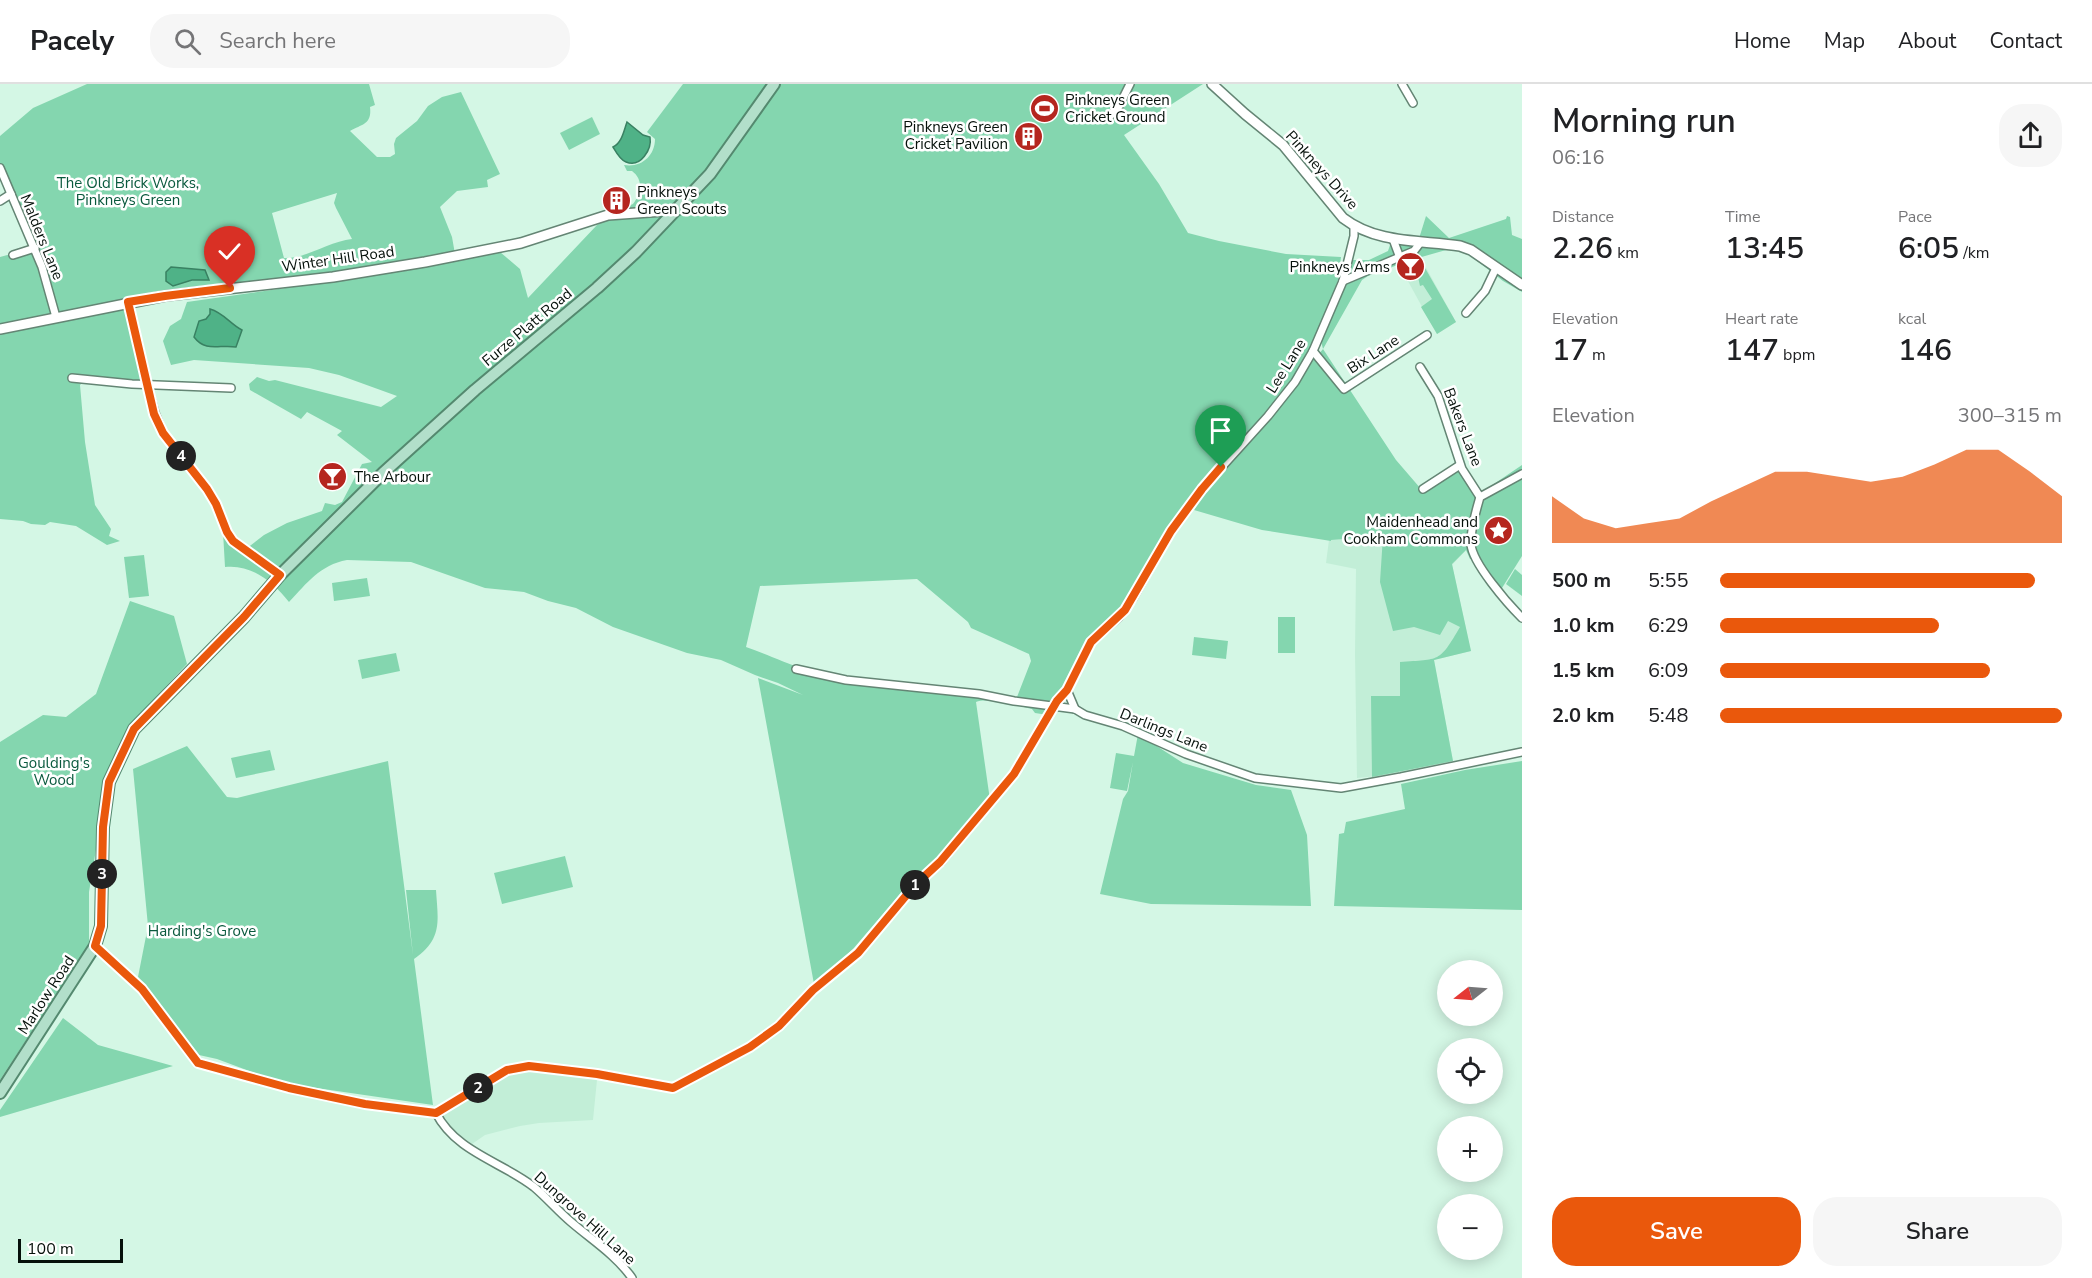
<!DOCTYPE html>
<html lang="en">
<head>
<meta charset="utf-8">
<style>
  body { margin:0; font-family:"Nunito Sans",sans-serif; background:#f6f6f6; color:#202124; height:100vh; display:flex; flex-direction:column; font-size:22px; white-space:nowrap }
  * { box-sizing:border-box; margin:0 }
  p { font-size:20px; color:#757577 }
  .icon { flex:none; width:33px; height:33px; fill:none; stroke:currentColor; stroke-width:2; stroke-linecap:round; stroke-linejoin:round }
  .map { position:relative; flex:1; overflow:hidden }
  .details { display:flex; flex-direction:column; background:#fff; width:570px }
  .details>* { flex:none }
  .needle { width:39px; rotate:253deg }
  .buttons { position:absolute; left:1437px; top:876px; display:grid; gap:12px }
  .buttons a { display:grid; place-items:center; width:66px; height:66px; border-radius:50%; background:#fff; box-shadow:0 3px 15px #0003; font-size:30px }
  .scale { position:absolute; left:18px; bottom:15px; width:105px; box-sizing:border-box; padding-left:6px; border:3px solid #05100a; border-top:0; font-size:16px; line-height:21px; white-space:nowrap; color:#05100a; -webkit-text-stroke:4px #fff; paint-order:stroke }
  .pin { position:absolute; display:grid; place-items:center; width:51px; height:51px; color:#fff; margin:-62px -26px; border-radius:50% 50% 50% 0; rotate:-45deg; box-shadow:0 0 6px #0007 }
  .pin .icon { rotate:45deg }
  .km { position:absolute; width:30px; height:30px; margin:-15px; border-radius:50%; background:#222; color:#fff; font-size:16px; line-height:30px; text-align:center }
  .round { display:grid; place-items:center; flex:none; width:63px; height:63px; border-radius:24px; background:#f6f6f6 }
  .head { display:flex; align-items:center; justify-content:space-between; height:102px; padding:0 30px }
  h1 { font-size:33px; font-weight:600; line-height:45px }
  .stats { display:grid; grid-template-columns:repeat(3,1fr); gap:9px; height:102px; padding:6px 30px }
  .stats div { display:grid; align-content:center }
  .stats b { font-size:30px; font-weight:600 }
  .stats small { font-size:16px; font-weight:400 }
  .stats p { font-size:16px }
  .chart { height:168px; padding:12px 30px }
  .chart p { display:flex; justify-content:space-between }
  .chart svg { width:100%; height:108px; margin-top:6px; fill:#ea580c; opacity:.7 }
  .primary-button { display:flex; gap:12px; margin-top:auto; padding:12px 30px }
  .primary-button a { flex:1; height:69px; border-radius:24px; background:#ea580c; color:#fff; font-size:24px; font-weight:600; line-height:69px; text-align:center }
  .primary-button a+a { background:#f6f6f6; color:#202124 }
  ul { padding:0 30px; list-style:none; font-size:20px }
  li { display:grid; grid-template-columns:96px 72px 1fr; align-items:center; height:45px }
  li i { height:15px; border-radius:8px; background:#ea580c }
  header { display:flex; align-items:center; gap:36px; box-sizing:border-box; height:84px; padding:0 30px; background:#fff; border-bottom:2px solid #e0e0e0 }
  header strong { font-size:28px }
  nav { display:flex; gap:33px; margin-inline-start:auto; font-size:21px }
  .search { width:420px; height:54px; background:#f6f6f6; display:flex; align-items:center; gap:15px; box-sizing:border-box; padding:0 21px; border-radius:24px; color:#757577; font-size:22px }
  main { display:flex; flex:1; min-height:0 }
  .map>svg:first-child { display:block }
</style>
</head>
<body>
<header>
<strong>Pacely</strong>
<div class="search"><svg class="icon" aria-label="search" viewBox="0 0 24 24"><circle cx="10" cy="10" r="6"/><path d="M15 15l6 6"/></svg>Search here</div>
<nav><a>Home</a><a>Map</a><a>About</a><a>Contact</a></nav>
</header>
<main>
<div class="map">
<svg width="1522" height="1194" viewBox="0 0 1522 1194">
  <rect width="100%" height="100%" fill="#d4f7e5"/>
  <g fill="#c2eed7">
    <path d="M1419,171L1456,238L1437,250L1398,179Z"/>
    <path d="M1383,452L1468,464L1452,481L1471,567L1434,576L1453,677L1397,690L1357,694L1355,570L1356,485L1326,479L1329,456Z"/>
    <path d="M524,987L561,989L597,996L593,1036L539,1039L520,1042L485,1051L472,1060L444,1039L442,1029L511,990Z"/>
  </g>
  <g fill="#84d6af" fill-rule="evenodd">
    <path d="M87,0H369L375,21L370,23C372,40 363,40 350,47L377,73H390L395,70L394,60L396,54L417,37L428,22L442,13L461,8L500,90L487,96L488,103L457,107L440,123L452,153L455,170L327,191L192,204L69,228H59L0,81V52L33,24ZM337,109L334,119L336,124L352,155C330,157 306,175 284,174L272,129Z"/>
    <path d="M683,0H1203L1124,51L1159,100L1188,149L1219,157L1286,170L1341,173L1338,196L1322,243L1295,295L1264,333L1208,395L1123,526L1088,559L1063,606L1048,631L1035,629L1032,625C1018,622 988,613 976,618L990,716L937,775L907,802L853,865L814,900L758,594L803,611L778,599L755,591L721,576L687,569L613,543L576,524L548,517L524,508L485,504L411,478L347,476C320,481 307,499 289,518C273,498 252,480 225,483L223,448L234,463L242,468L264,451L287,439L322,427L325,419L335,421L342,418L362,380L372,378L337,351L342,347L307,328L301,335L250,306L249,300L257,293L269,297L275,296L381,323L397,312L339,291L309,284L194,276L171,281L163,257L170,242L181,235L187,218L404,187L500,168L520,185L528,214L597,141L608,135L629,133L624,124L633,120C641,109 644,96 632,87H627L624,81C641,84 655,72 655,55L647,48ZM917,495L968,538L971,544L1029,570L1031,577L1017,613L853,593C816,595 781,575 746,563L760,502Z"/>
    <path d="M592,33L600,50L569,66L560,49Z"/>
    <path d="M1426,132L1449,154L1506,135L1507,132L1510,133L1512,151L1522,155V208L1503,197L1463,166L1453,164L1411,176L1368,192L1362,196L1323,265L1321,257L1339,211L1345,172L1349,176H1369L1388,167L1390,161L1397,158L1417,161Z"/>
    <path d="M33,164L58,228L45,232L123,225L127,228L143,294V305L84,297L80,301L85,358L95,421L111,445L109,452L120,457L107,461L76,442L50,438L45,441L31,440L23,437L0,435V173Z"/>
    <path d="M1425,184L1456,238L1437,250L1421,223L1432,215L1423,201L1420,202L1418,193L1420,187Z"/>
    <path d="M1323,265L1396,376L1421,405L1459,383L1479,406H1485L1522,381V472L1502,504L1497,507L1472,475H1470L1466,466L1452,480L1471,567L1434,576L1453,677L1372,693L1371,612H1400V578C1440,575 1439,579 1460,543L1448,537L1440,551L1414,543L1393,547L1380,498L1383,452L1331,456V457L1262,446L1194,426L1197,421L1195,420L1203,407L1314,272L1318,271Z"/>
    <path d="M144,471L149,512L129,514L124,473Z"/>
    <path d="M1515,485L1522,491V512L1506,500Z"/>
    <path d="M367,494L370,512L334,517L332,499Z"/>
    <path d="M130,517L174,532L187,580L127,644L107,698L89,808V860L0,996V658L43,631L66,633L96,610Z"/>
    <rect x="1278" y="533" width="17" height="36"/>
    <path d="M1194,553L1228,557L1226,575L1192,571Z"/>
    <path d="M396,569L400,587L362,595L358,576Z"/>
    <path d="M1138,650L1183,679L1256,701L1291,706L1307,751L1311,822L1151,820L1100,810L1123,715L1128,707L1133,678L1127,707L1110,704L1116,669L1134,672Z"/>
    <path d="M187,662L227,713L237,714L388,677L413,871L406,806H436C438,837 443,855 414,875L433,1021L282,999L217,975L199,971L138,893L148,842L133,685Z"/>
    <path d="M270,666L275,686L236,694L231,674Z"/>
    <path d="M1522,677V826L1334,822L1339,750L1344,749L1346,738L1405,725L1401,700L1465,686Z"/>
    <path d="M565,772L573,803L502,820L494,789Z"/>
    <path d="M63,934L98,961L173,982L0,1033V1026Z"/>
  </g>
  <g fill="#4fb287" stroke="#398162" stroke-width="1.5">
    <path d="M627,38L643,51L650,53C652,65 641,84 626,78C620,76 616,68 613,63C622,59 624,46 627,38Z"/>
    <path d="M171,183L205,186L209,196H192L173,202L166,197V188Z"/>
    <path d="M210,225C224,229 230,240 242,246L236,263C220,260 206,269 194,253L199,237L206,235L210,230Z"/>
  </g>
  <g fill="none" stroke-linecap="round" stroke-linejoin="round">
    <defs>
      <g id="minor">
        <path d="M1402,0L1413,19"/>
        <path d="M1109,33L1118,24L1130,0"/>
        <path d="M0,84L42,183L56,233"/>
        <path d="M0,117L11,110"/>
        <path d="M1393,155L1400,174"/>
        <path d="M13,171L35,164"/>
        <path d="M1343,197L1414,167L1420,159"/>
        <path d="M128,218L147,301L155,329L163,349L207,405L216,420L227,448L233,457L280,491"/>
        <path d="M1466,229L1485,207L1496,184"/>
        <path d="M1313,267L1344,305L1427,251"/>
        <path d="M1420,283L1438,312L1462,385L1480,413"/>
        <path d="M72,294L132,300L231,304"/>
        <path d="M1522,390L1480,413C1476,427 1470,446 1471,460C1472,479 1508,520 1522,534"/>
        <path d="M1423,405L1460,381"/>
        <path d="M796,585L846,596L979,610L1014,617L1075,625L1085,631L1123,642L1186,670L1255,694L1341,704L1401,693L1522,668"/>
        <path d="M1067,606L1075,625"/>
        <path d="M95,862L142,905L198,979L289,1004L365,1020L436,1029L507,986L529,982L597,990L673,1004L750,963L779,942L813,906L858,869L915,801L940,779L1014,690L1057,617L1067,606L1091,558L1119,533L1133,514L1171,447L1202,405L1268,332L1295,298L1313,267L1343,197L1354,152V142"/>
        <path d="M436,1029C456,1068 502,1078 534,1103C547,1114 558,1127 571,1138C592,1156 616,1171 632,1194"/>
      </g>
      <g id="tertiary">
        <path d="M1212,0L1245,30L1283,61L1343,134C1377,160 1420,156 1460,162L1471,166L1522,201"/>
        <path d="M0,245L165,212L333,193L425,178L521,159L608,131L678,126"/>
      </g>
      <path id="primary" d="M0,1009L95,862L101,842L103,743L109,698L134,645L244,533L280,491L383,389L475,306L597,204L636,168L710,90L774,0"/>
    </defs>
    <use href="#minor" stroke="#648574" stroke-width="10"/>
    <use href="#tertiary" stroke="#648574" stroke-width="12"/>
    <use href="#primary" stroke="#54896f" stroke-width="14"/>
    <use href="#minor" stroke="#fff" stroke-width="7"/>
    <use href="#tertiary" stroke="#fff" stroke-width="9"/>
    <use href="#primary" stroke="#b2dfca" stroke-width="10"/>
  </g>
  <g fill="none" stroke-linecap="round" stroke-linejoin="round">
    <defs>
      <path id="route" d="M230,204L165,212L128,218L154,330L163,349L207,405L216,420L227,448L233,457L280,491L244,533L134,645L109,698L103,743L101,842L95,862L142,905L198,979L289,1004L365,1020L436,1029L507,986L529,982L597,990L673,1004L750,963L779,942L813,906L858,869L915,801L940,778L1014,690L1057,617L1067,606L1091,558L1125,526L1171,447L1202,405L1221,383"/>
    </defs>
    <use href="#route" stroke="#fff" stroke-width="12"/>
    <use href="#route" stroke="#ea580c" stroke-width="8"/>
  </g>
  <defs>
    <symbol id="stadium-disc" viewBox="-11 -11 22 22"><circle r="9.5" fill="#b5261f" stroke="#fff"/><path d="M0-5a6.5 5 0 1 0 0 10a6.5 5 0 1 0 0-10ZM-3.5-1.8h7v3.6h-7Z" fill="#fff"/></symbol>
    <symbol id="building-disc" viewBox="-11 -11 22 22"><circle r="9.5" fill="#b5261f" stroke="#fff"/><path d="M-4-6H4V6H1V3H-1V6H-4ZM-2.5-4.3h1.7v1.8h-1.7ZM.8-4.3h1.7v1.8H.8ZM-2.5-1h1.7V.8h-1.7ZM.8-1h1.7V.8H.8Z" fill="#fff"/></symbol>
    <symbol id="bar-disc" viewBox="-11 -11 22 22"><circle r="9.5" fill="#b5261f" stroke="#fff"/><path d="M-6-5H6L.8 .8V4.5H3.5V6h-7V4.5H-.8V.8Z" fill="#fff"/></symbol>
    <symbol id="sight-disc" viewBox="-11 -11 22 22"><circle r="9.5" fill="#b5261f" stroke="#fff"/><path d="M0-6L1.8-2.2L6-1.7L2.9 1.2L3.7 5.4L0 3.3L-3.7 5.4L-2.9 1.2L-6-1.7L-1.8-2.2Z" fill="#fff"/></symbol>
  </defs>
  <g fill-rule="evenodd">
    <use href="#stadium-disc" x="1028" y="8" width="33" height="33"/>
    <use href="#building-disc" x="1012" y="36" width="33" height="33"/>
    <use href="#building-disc" x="600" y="100" width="33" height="33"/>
    <use href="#bar-disc" x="1394" y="166" width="33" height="33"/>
    <use href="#bar-disc" x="316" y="376" width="33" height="33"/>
    <use href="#sight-disc" x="1482" y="430" width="33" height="33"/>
  </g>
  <g text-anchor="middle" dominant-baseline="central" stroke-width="5" stroke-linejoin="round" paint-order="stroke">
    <g font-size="15" fill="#05100a" stroke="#fff" text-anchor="start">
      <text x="1065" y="16">Pinkneys Green<tspan x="1065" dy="17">Cricket Ground</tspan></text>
      <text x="1008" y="43" text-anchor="end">Pinkneys Green<tspan x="1008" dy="17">Cricket Pavilion</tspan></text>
      <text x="637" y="108">Pinkneys<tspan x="637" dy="17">Green Scouts</tspan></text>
      <text x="1390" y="183" text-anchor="end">Pinkneys Arms</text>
      <text x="354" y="393">The Arbour</text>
      <text x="1478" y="438" text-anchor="end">Maidenhead and<tspan x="1478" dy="17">Cookham Commons</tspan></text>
    </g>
    <g font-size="15" fill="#05100a" stroke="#fff">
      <text transform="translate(1322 86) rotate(48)">Pinkneys Drive</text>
      <text transform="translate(42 153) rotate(68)">Malders Lane</text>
      <text transform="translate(338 175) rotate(-8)">Winter Hill Road</text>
      <text transform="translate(527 243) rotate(-40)">Furze Platt Road</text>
      <text transform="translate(1373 270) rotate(-33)">Bix Lane</text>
      <text transform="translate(1286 282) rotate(-58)">Lee Lane</text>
      <text transform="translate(1463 343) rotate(69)">Bakers Lane</text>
      <text transform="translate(1164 646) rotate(22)">Darlings Lane</text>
      <text transform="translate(46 911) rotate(-57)">Marlow Road</text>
      <text transform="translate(585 1134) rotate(42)">Dungrove Hill Lane</text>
    </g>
    <g font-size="15" fill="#09593d" stroke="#fff">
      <text x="128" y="99">The Old Brick Works,<tspan x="128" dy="17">Pinkneys Green</tspan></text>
      <text x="54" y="679">Goulding's<tspan x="54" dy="17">Wood</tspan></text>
      <text x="202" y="847">Harding's Grove</text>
    </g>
  </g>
</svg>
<div class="buttons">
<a><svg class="needle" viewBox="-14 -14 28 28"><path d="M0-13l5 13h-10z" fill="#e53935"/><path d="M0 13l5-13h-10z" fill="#757577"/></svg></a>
<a><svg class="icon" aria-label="locate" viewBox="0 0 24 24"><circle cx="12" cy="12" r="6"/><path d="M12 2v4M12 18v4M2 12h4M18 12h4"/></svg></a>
<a>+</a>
<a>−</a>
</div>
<div class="scale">100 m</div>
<div class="pin" style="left:1221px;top:383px;background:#1e9e55"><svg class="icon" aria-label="arrive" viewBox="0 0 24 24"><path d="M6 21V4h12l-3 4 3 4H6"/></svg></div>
<div class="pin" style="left:230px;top:204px;background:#d93025"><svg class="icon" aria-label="check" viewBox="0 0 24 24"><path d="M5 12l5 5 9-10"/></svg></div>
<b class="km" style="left:915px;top:801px">1</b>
<b class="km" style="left:478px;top:1004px">2</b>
<b class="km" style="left:102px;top:790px">3</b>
<b class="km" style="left:181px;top:372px">4</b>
</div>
<section class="details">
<div class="head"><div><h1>Morning run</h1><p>06:16</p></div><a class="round"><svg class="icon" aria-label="share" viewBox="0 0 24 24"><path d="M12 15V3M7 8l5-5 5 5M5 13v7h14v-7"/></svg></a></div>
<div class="stats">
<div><p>Distance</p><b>2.26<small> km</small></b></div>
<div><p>Time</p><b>13:45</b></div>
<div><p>Pace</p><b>6:05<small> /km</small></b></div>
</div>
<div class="stats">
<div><p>Elevation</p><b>17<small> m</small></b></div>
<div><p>Heart rate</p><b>147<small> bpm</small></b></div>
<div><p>kcal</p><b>146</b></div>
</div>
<div class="chart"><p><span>Elevation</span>300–315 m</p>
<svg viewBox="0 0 160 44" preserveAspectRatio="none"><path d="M0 44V25L10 34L20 38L30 36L40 34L50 27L60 21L70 15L80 15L90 17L100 19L110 17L120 12L130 6L140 6L150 15L160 25V44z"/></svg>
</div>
<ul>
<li><b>500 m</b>5:55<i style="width:92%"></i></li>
<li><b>1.0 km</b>6:29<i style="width:64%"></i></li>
<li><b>1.5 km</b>6:09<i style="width:79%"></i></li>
<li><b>2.0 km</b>5:48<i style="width:100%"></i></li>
</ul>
<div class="primary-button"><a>Save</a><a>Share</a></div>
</section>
</main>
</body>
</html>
